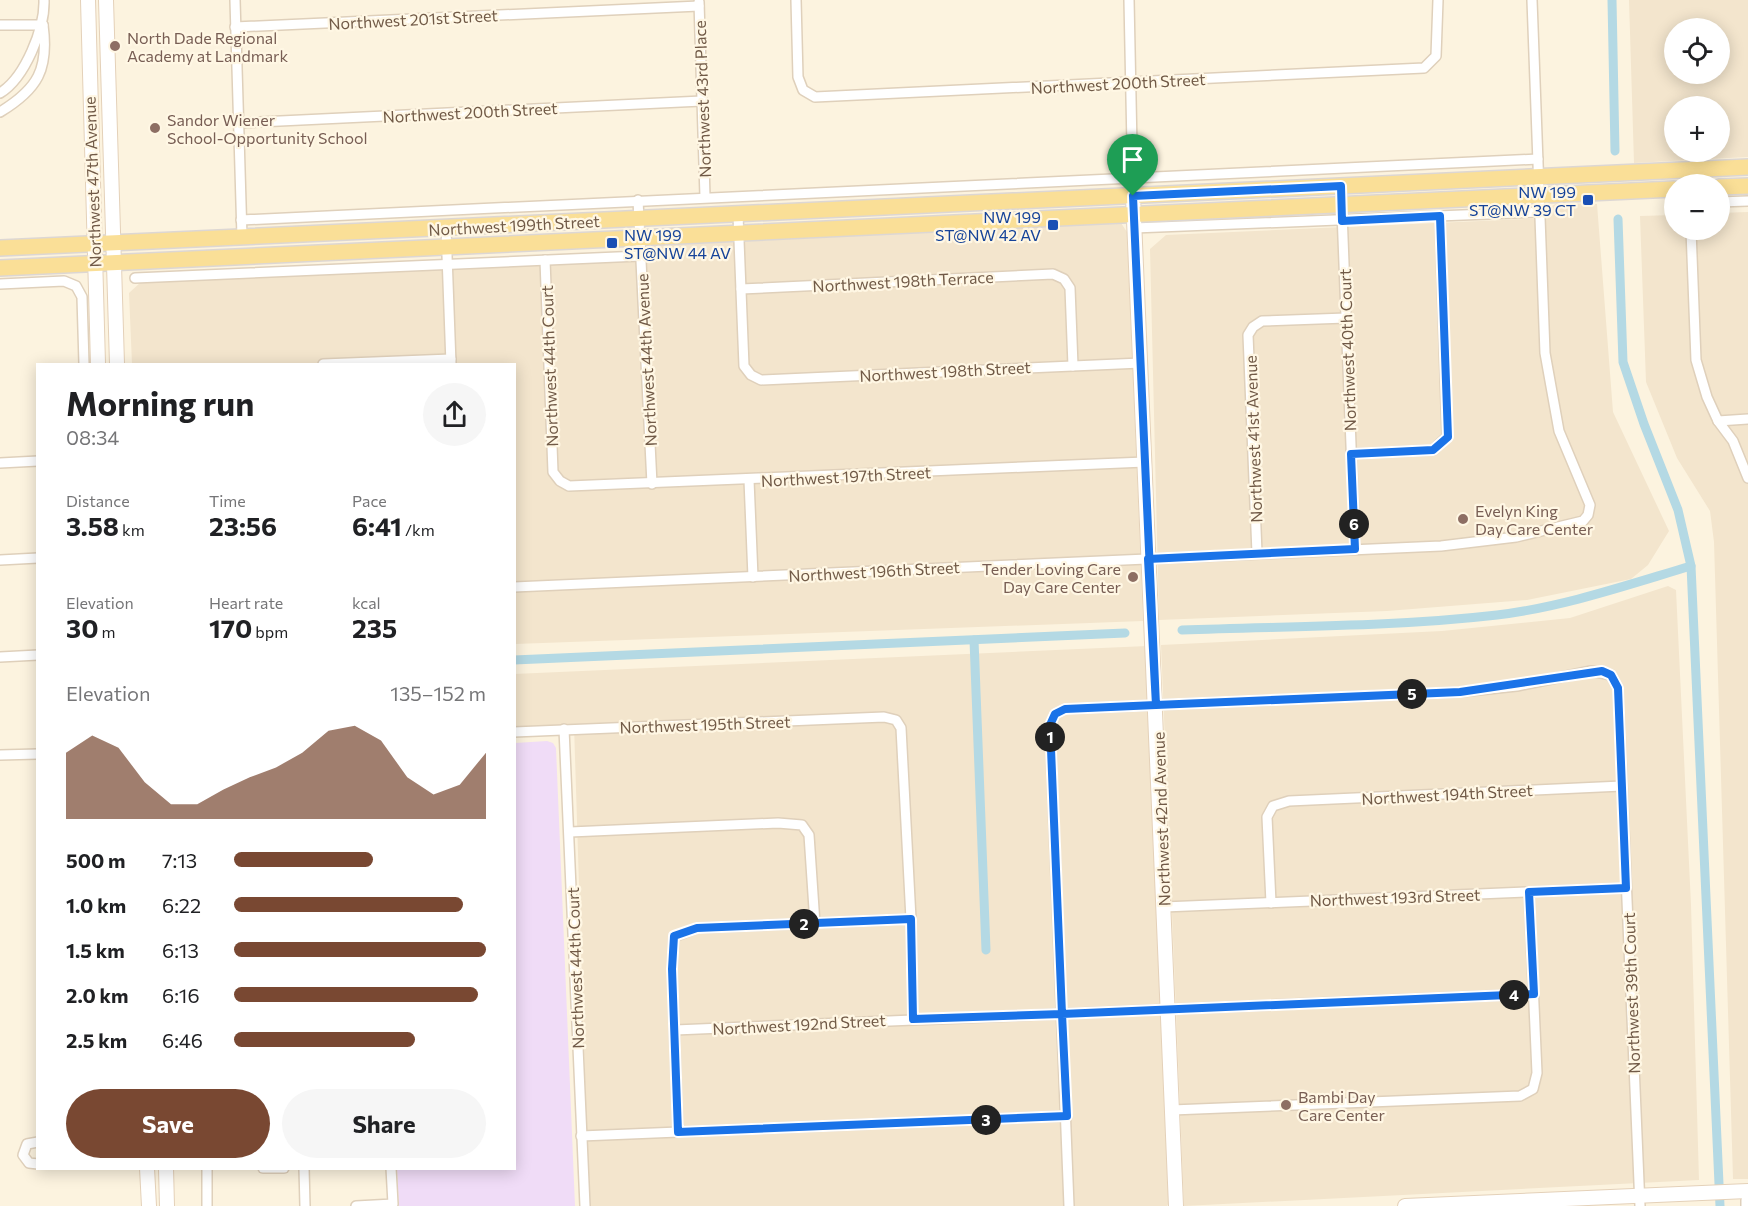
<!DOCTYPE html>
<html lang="en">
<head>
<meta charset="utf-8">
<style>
  body { margin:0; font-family:Commissioner,sans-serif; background:#f6f6f6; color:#202124; height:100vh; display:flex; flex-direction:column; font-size:22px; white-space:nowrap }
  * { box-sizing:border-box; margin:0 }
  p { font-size:20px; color:#757577 }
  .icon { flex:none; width:33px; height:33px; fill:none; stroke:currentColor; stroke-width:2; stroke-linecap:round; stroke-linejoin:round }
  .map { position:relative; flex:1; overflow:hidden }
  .details { position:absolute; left:36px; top:363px; width:480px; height:807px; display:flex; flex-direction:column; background:#fff; border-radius:0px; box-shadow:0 3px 15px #0003 }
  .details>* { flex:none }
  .tools { position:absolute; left:1664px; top:18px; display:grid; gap:12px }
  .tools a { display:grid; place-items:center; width:66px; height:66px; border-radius:50%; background:#fff; box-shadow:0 3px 15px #0003; font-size:30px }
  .pin { position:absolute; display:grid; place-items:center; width:51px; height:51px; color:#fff; margin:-62px -26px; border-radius:50% 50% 50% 0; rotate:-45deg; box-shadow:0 0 6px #0007 }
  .pin .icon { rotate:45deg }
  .km { position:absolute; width:30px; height:30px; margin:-15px; border-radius:50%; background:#222; color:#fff; font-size:16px; line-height:30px; text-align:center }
  .round { display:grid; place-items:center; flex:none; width:63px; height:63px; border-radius:32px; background:#f6f6f6 }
  .head { display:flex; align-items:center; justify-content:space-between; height:102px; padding:0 30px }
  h1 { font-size:33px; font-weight:700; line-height:45px }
  .metrics { display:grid; grid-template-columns:repeat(3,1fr); gap:9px; height:102px; padding:6px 30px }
  .metrics div { display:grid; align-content:center }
  .metrics b { font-size:26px; font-weight:700 }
  .metrics small { font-size:16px; font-weight:400 }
  .metrics p { font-size:16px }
  .chart { height:168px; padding:12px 30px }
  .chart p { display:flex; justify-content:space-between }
  .chart svg { width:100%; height:108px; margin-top:6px; fill:#794832; opacity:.7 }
  .action { display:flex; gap:12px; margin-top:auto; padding:12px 30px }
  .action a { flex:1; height:69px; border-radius:36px; background:#794832; color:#fff; font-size:24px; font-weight:700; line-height:69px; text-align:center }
  .action a+a { background:#f6f6f6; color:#202124 }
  ul { padding:0 30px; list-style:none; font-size:20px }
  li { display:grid; grid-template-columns:96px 72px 1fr; align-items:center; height:45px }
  li i { height:15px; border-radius:8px; background:#794832 }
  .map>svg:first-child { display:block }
</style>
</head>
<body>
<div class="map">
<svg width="1748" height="1206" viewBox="0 0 1748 1206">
  <rect width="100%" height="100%" fill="#fcf3df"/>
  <g fill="#f3e5cd" fill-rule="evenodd">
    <path d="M1629,0H1748V157L1634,163ZM1719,28V74H1674V28ZM1719,106V152H1674V106Z"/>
    <path d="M1557,203L1597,204L1613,412L1669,531L1648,565L1631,579L1527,600L1387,611L1159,620L1150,249L1166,235L1546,218V210Z"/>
    <path d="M1748,212V1179H1733L1714,542L1710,511L1677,458L1646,382L1640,216L1674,215V230H1719V213Z"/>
    <path d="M1121,223L1127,232L1143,621L515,644L514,364H132L129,293L141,282L646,260V253L652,246Z"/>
    <path d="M1668,586L1676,590L1691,905L1699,1180L1184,1206L1161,645L1442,631L1570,618Z"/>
    <path d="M1147,646L1170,1201L1167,1206H589L574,725L515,727L514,674Z"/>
  </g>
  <path fill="#f0dcf7" d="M547,741L553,743L556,748L575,1206H399L397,1169L514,1168L515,743Z"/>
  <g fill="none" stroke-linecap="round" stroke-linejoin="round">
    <g stroke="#b4d9e4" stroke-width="9">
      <path d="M1612,0L1615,151"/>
      <path d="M1618,219L1623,362L1644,424L1678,510L1691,566L1720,1206"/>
      <path d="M1182,630C1286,626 1393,627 1497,615C1563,607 1627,585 1691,566"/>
      <path d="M974,640L986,950"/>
      <path d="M514,660L1125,633"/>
    </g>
    <defs>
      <g id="street">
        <path d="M235,0L242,237"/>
        <path d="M796,0L798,77L803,90L815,97L1424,68L1436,56L1438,0"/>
        <path d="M1129,0L1133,196"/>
        <path d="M699,2L705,197"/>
        <path d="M0,25H43"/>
        <path d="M235,27L699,6"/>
        <path d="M0,93C25,78 45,28 44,0"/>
        <path d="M0,112C38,89 49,69 43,25"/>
        <path d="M238,123L702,101"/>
        <path d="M1688,170V184"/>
        <path d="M1341,186L1355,549"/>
        <path d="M638,200L652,484"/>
        <path d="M1719,202L1748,201"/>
        <path d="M738,215L744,366L751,375L761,380L1141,363"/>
        <path d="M241,220L1538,159"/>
        <path d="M446,228L451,364"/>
        <path d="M1134,228L1539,212"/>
        <path d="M1691,230L1696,360L1707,397L1718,421L1733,441L1748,478"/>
        <path d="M545,260L553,472L560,481L569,486L1145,462"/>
        <path d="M135,278L640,256"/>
        <path d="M0,284L64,281L76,286L82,297L84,364"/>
        <path d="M741,289L1053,274L1064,279L1070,288L1073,366"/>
        <path d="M323,364L451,359"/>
        <path d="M1718,421L1748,419"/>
        <path d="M1351,454L1433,450L1447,437L1440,216"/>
        <path d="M0,463L38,461"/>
        <path d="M749,480L753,577"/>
        <path d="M1257,553L1248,335L1253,327L1262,321L1346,318"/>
        <path d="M0,560L38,558"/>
        <path d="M514,587L1441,546L1516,537L1583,521L1588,515L1590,505L1559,431L1545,353L1532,0"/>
        <path d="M0,657L38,655"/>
        <path d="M564,729L585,1206"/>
        <path d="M514,732L884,717L896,720L901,728L911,919L913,1019"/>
        <path d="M0,755L38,754"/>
        <path d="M570,832L778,823L802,825L809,835L815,924"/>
        <path d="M1271,903L1267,817L1273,806L1289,801L1622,786"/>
        <path d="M1164,907L1626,888"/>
        <path d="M675,1030L1534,994"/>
        <path d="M1172,1110L1520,1096L1533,1089L1537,1073L1529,892"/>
        <path d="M678,1132L672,969L674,937L697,928L911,919"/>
        <path d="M581,1136L1067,1116"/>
        <path d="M38,1142L27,1144L23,1155L29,1163L38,1164"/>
        <path d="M207,1168V1206"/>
        <path d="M263,1168H284"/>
        <path d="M304,1168L305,1206"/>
        <path d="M1746,1200V1206"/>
        <path d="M356,1206L393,1204L391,1168"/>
        <path d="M1069,1206L1050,725L1055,714L1065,709L1460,692L1517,686L1591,671L1611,675L1618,688L1640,1206"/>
      </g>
      <g id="secondary">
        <path d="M88,0L98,364"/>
        <path d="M106,0L117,364"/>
        <path d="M1133,196L1176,1206"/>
        <path d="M147,1168L149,1206"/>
        <path d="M166,1168L167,1206"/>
        <path d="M1405,1206L1748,1191"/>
      </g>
      <g id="primary">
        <path d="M1719,187L1748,186"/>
        <path d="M0,248L1748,167"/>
        <path d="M0,268L1674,189"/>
      </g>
    </defs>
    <use href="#street" stroke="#dfd0bb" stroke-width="12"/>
    <use href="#secondary" stroke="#e4d1b9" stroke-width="16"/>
    <use href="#primary" stroke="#ddd7d3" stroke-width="18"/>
    <use href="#street" stroke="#fff" stroke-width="9"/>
    <use href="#secondary" stroke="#fff" stroke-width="14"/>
    <use href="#primary" stroke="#fadf97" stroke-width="15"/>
  </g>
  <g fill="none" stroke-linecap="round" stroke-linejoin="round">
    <defs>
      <path id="route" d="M1133,196L1156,705L1065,709L1055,714L1050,725L1062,1014L913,1019L911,919L697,928L674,936L672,969L678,1132L1067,1116L1062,1014L1534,994L1529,892L1626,888L1618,688L1611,675L1602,671L1460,692L1156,705L1148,559L1355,549L1351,454L1433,450L1448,437L1440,216L1342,221L1341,186L1133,196"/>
    </defs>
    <use href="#route" stroke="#fff" stroke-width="12"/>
    <use href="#route" stroke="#1a73e8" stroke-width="8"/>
  </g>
  <g fill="#8d6e63" stroke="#fff7e4" stroke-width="2">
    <circle cx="115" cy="46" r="6"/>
    <circle cx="155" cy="128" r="6"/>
    <circle cx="1463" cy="519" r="6"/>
    <circle cx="1133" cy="577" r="6"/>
    <circle cx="1286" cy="1105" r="6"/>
  </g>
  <g fill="#1a4fb4" stroke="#fff7e4" stroke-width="2">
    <rect x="1582" y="194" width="12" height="12" rx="3"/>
    <rect x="1047" y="219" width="12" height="12" rx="3"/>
    <rect x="606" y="237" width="12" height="12" rx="3"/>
  </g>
  <g text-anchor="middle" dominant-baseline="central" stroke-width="4.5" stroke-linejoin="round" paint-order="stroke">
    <g font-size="16" fill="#715a47" stroke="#fff7e4">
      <text transform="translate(413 19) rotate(-3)">Northwest 201st Street</text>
      <text transform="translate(1118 83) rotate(-3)">Northwest 200th Street</text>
      <text transform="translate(702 99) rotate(-92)">Northwest 43rd Place</text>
      <text transform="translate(470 112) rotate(-3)">Northwest 200th Street</text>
      <text transform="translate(92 182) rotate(-92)">Northwest 47th Avenue</text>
      <text transform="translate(514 225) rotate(-3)">Northwest 199th Street</text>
      <text transform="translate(903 281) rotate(-3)">Northwest 198th Terrace</text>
      <text transform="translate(1347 350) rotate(-92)">Northwest 40th Court</text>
      <text transform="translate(646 360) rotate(-93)">Northwest 44th Avenue</text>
      <text transform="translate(549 366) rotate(-92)">Northwest 44th Court</text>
      <text transform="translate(945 371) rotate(-3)">Northwest 198th Street</text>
      <text transform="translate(1253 439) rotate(-92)">Northwest 41st Avenue</text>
      <text transform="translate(846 476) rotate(-3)">Northwest 197th Street</text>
      <text transform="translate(874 571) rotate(-3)">Northwest 196th Street</text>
      <text transform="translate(705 724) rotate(-2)">Northwest 195th Street</text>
      <text transform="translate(1447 794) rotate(-3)">Northwest 194th Street</text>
      <text transform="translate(1161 819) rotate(-92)">Northwest 42nd Avenue</text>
      <text transform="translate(1395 897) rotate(-2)">Northwest 193rd Street</text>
      <text transform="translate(575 968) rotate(-92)">Northwest 44th Court</text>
      <text transform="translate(1631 993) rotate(-92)">Northwest 39th Court</text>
      <text transform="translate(799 1024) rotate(-3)">Northwest 192nd Street</text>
    </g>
    <g font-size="16" fill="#785e54" stroke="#fff7e4" text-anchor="start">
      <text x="127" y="37">North Dade Regional<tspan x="127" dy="18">Academy at Landmark</tspan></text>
      <text x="167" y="119">Sandor Wiener<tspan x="167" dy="18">School-Opportunity School</tspan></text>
      <text x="1475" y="510">Evelyn King<tspan x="1475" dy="18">Day Care Center</tspan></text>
      <text x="1121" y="568" text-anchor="end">Tender Loving Care<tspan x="1121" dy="18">Day Care Center</tspan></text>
      <text x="1298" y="1096">Bambi Day<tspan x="1298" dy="18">Care Center</tspan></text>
    </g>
    <g font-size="16" fill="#164399" stroke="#fff7e4" text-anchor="end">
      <text x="1576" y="191">NW 199<tspan x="1576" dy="18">ST@NW 39 CT</tspan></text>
      <text x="1041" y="216">NW 199<tspan x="1041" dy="18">ST@NW 42 AV</tspan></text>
      <text x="624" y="234" text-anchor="start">NW 199<tspan x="624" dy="18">ST@NW 44 AV</tspan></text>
    </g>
  </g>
</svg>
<div class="tools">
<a><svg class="icon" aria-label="locate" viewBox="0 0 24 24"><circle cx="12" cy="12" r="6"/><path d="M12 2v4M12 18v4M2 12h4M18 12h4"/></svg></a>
<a>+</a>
<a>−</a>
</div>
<div class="pin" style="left:1133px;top:196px;background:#1e9e55"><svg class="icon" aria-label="arrive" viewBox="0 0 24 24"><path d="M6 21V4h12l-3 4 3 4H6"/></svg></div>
<b class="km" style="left:1050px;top:737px">1</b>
<b class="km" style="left:804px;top:924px">2</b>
<b class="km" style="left:986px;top:1120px">3</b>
<b class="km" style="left:1514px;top:995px">4</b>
<b class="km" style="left:1412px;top:694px">5</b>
<b class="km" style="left:1354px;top:524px">6</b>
<section class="details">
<div class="head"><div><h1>Morning run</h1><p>08:34</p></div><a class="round"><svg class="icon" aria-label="share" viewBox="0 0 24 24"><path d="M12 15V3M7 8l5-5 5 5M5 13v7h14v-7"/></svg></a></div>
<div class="metrics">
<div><p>Distance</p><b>3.58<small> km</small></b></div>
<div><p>Time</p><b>23:56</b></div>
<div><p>Pace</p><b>6:41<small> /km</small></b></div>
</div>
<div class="metrics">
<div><p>Elevation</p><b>30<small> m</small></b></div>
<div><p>Heart rate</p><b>170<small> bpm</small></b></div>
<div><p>kcal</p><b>235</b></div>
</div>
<div class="chart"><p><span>Elevation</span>135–152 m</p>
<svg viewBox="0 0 160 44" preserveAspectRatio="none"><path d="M0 44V17L10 10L20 15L30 29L40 38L50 38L60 32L70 27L80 23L90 17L100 8L110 6L120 12L130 27L140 34L150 30L160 17V44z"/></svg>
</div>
<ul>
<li><b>500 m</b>7:13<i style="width:55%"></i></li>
<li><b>1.0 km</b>6:22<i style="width:91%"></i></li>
<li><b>1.5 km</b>6:13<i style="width:100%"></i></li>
<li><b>2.0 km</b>6:16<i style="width:97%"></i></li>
<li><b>2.5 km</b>6:46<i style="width:72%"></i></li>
</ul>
<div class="action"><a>Save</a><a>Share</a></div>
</section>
</div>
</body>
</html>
